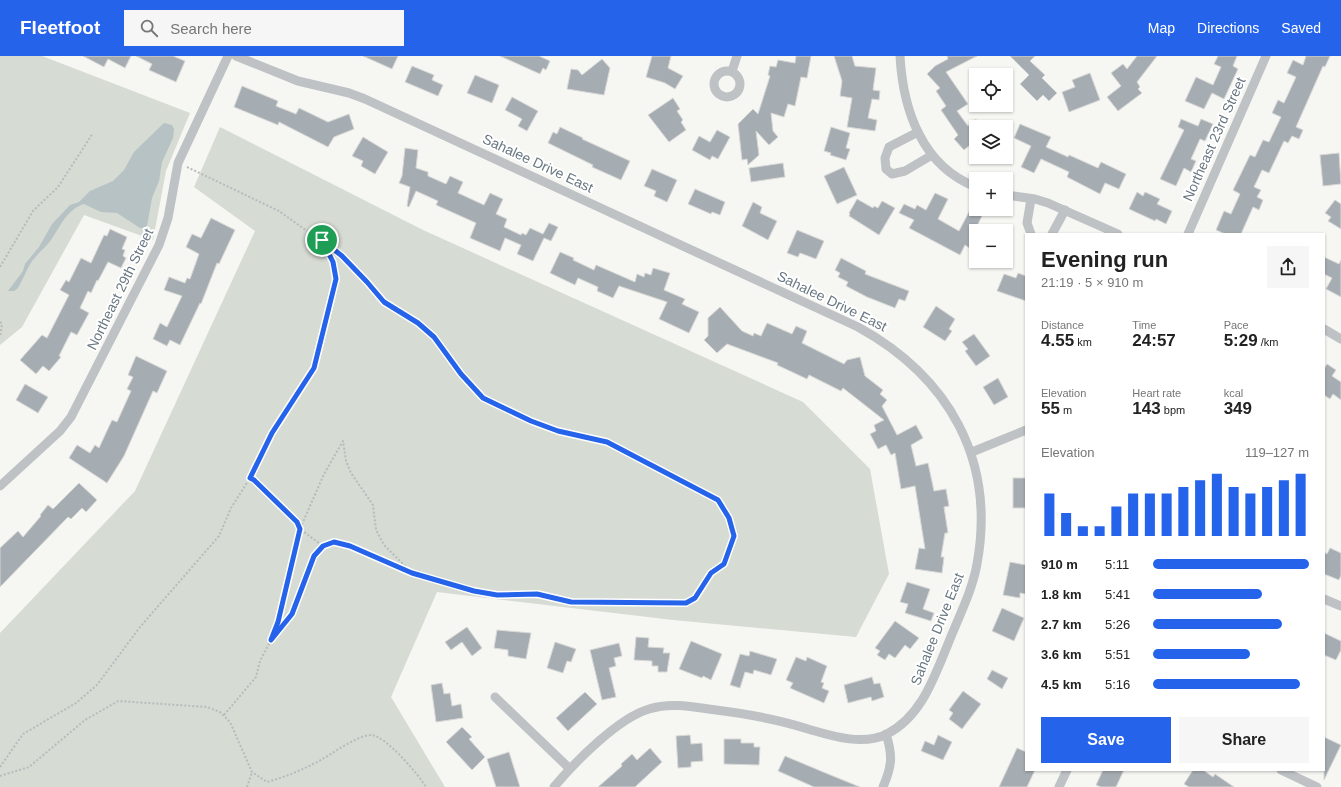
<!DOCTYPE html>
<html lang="en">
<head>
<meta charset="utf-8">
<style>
  body { margin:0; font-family:Arial,sans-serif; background:#f6f6f6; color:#222; height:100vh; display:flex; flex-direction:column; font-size:15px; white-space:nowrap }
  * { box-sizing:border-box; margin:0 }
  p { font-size:13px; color:#767676 }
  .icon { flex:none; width:22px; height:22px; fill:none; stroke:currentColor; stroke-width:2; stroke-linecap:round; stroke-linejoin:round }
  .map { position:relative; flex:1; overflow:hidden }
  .details { position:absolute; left:1025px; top:177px; width:300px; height:538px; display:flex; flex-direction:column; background:#fff; border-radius:0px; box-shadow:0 1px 3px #0004 }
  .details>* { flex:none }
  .tools { position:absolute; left:969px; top:12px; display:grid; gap:8px }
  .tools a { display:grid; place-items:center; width:44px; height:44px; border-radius:0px; background:#fff; box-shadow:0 1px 3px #0004; font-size:20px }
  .pin { position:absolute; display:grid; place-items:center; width:34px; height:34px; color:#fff; margin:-17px; border:2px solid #fff; border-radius:50%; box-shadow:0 1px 4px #0007 }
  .round { display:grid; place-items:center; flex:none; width:42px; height:42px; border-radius:0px; background:#f6f6f6 }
  .head { display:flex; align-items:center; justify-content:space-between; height:68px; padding:0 16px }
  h1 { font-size:22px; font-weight:600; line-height:30px }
  .stats { display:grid; grid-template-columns:repeat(3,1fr); gap:6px; height:68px; padding:4px 16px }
  .stats div { display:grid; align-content:center }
  .stats b { font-size:17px; font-weight:600 }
  .stats small { font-size:11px; font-weight:400 }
  .stats p { font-size:11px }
  .chart { height:112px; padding:8px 16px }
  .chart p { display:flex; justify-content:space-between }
  .chart svg { width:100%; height:72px; margin-top:4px; stroke:#2563eb; stroke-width:6 }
  .cta { display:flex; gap:8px; margin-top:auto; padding:8px 16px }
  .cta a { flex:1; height:46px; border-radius:0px; background:#2563eb; color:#fff; font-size:16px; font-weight:600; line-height:46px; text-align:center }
  .cta a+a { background:#f6f6f6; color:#222 }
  ul { padding:0 16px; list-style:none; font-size:13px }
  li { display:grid; grid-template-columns:64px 48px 1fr; align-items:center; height:30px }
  li i { height:10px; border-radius:5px; background:#2563eb }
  header { display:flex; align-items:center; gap:24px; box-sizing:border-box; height:56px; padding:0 20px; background:#2563eb; color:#fff }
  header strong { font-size:19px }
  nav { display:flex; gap:22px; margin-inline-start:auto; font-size:14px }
  .search { width:280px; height:36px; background:#f6f6f6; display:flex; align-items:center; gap:10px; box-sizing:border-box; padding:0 14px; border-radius:0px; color:#767676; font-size:15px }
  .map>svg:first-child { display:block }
</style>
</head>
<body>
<header>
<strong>Fleetfoot</strong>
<div class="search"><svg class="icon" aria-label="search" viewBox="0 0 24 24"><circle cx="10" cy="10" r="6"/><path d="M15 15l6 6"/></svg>Search here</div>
<nav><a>Map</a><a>Directions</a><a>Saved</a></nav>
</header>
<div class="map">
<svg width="1341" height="731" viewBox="0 0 1341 731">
  <rect width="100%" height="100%" fill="#f6f6f3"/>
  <g fill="#d6dbd3">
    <path d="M0,0H42L190,57L166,115L153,184L84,159L22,271L0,289Z"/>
    <path d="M220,71L423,174L803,346L870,413L889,518L856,581L673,564L437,536L391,641L445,731H0V577L135,435L255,175L194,131Z"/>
  </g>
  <path fill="#b7c2c5" d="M164,67L172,69L174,73L173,82L162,106L159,125L152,142L147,170L144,172H140L117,157L101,156L84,148C67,153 60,171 51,184C46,191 38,197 32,205C27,213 23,223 18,232L14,235H8L23,215L25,208L39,191L52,168L70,149L79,146L90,135L113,125L124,114L134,96Z"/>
  <g fill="#a6adb2" stroke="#d8d8d6">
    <path d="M83,0H131L125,12L108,3L104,11Z"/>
    <path d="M136,0H173L185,5L176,26L149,14L152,8Z"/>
    <path d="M363,0H398L392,13Z"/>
    <path d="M500,0H539L550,5L546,14L543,12L540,18Z"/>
    <path d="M652,0H671L668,12L683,20L675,33L665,27L646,21Z"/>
    <path d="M796,0H811L807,22L801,21L795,50L788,48L784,61L771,57L773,75L778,81L769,89L756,75L759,99L748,109L747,103L742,104L738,68L753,53L758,58L770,20L768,19L770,10L776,11L778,4L795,7Z"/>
    <path d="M834,0H852L855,10L876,12L873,34L880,35L879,44L872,43L868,62L877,64L875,75L847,71L852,42L840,40L842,25Z"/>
    <path d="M947,0H977L946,16L968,48L957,55L968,70L976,63V84L964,94L954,83L958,79L941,54L946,50L936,35L940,32L927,18L935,10L948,3Z"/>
    <path d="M1010,0H1035L1030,5L1045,19L1042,22L1057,37L1049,45L1043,39L1037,45L1020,28L1029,19Z"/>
    <path d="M1137,0H1157L1137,26L1140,31L1138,33L1142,37L1118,55L1107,41L1121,30L1111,17L1123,8L1127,13Z"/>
    <path d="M1218,0H1237L1233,10L1238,13L1224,43L1212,37L1204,53L1185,45L1196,21L1213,29L1221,11L1214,8Z"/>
    <path d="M1306,0H1330L1325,11L1323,10L1296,71L1303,74L1299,83L1292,80L1288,87L1284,85L1269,117L1262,114L1254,131L1261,134L1257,141L1263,144L1259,154L1253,151L1241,178H1225L1216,174L1224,155L1231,158L1240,138L1233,134L1250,99L1255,101L1263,84L1269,86L1281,61L1272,57L1278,44L1284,47L1296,21L1287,17L1293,4L1303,9Z"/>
    <path d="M602,3L610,12L604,39L567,33L571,13L578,14L582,19Z"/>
    <path d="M412,10L434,19L432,24L443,29L438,40L405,26Z"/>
    <path d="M1090,17L1100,44L1069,56L1062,36L1075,31L1072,24Z"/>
    <path d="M475,19L499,29L492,47L467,37Z"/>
    <path d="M242,30L278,45L276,50L296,58L299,52L328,66L349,58L354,73L334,81L328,91L279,66L278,69L234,51Z"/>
    <path d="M512,41L538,55L527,75L518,70L522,63L505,54Z"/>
    <path d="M673,42L680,53L677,55L683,64L681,66L686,74L669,86L648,59Z"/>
    <path d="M1181,63L1198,70L1201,63L1213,68L1205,85L1200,83L1191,103L1196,105L1191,116L1184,112L1176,130L1160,123L1184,74L1178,71Z"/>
    <path d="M1020,68L1051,81L1046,91L1068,101L1069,99L1098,112L1101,106L1126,118L1119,133L1105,127L1100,138L1067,121L1069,116L1041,103L1034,117L1021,111L1031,90L1014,82Z"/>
    <path d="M560,71L583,82L582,83L630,105L621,124L592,111L593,109L548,87L553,76L557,78Z"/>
    <path d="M831,71L850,77L846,92L850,93L846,104L830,99L831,97L824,95Z"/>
    <path d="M717,74L730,81L718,103L712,100L710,104L692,94L699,80L710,86Z"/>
    <path d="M363,81L388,96L375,118L361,110L363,105L352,100Z"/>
    <path d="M405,92L418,94L416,112L428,116V120L446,128L450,120L463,126L458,137L484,149L490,137L503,143L496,158L507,163L504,171L521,179L522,177L526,179L530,172L543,178L549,167L558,171L551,185L544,182L533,205L517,198L521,189L505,182L500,195L470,182L476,167L436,149L438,145L416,135L409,151L407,150L410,131L399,127L402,120Z"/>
    <path d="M1339,97L1341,128L1323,130L1320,99Z"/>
    <path d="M783,107L785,121L751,126L749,112Z"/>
    <path d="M844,111L857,139L837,148L824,120Z"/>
    <path d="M652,113L677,124L667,146L654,140L656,135L644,130Z"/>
    <path d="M695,133L725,146L720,159L712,156L711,158L688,148Z"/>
    <path d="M1137,136L1143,140L1145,136L1160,143L1157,148L1172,155L1166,168L1156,163L1155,165L1129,153Z"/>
    <path d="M935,137L948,143L938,163L959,175L970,154L982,160L976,172V197L965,189L960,199L909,172L914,164L899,157L904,148L915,153L917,149L926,154Z"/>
    <path d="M857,143L873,152L874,150L878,152L882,145L895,152L879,179L849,160L850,158L849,157Z"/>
    <path d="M1335,144L1341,148V173L1328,165L1331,161L1325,157Z"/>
    <path d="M753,146L762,151L760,157L777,165L768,184L742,170Z"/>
    <path d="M211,162L235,174L219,208L217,207L201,248L200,247L180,289L170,284L167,290L153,283L160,267L167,271L182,240L164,234L169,221L185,227L187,222L190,223L199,198L186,191L192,178L201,182Z"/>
    <path d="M110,173L127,181L122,193L125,194L123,200L126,202L121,212L108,206L98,225L97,224L91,237L88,235L80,252L89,257L77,279L71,276L59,300L61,301L49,315L43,310L36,318L20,304L42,279L47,282L69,239L60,234L66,224L69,226L81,202L91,207L104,179L107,180Z"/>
    <path d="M797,174L824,185L816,203L800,197L798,201L787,197Z"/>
    <path d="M560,196L574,202L573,204L594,214L596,209L635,226L637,218L644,221L645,217L651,219L653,212L670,217L664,234L685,243L682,248L699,256L689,277L659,263L667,246L619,230L613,242L597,235L598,231L578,222L575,229L550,217Z"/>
    <path d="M1324,201L1339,208L1341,204V241L1326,233L1332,222L1324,218Z"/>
    <path d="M841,202L866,215L865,218L909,235L905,245L899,243L895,252L867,241L846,230L848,226L838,221L840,217L835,214Z"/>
    <path d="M1018,217L1026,220V245L997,235L1004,218L1016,222Z"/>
    <path d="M936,250L955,263L949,273L952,275L945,285L923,271Z"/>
    <path d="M720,251L742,275L753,280L754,277L761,280L767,267L792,278L796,270L807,275L802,287L844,308L847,304L860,301L865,320L883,334L880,338L887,344L882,350L897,379L916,369L923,382L911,389L916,410L928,407L934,435L946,433L949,450L944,451L948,477H945L941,501H944L942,517L915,513L919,492L925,493L915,430L901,433L895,397L891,399L886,389L878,393L870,378L876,375L874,369L884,364L843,332L841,335L809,319L807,323L777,309L778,307L727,288L717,297L704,284L708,280V262Z"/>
    <path d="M974,278L990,300L976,310L965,295L968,293L962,286Z"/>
    <path d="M136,300L167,315L157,337L153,335L124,400L107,427L69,402L77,389L90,397L95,389L99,392L112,364L117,366L131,335L127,333L133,321L128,319Z"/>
    <path d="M1327,308L1336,314L1332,320L1341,326V344L1333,338L1330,343L1324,339V313Z"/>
    <path d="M998,322L1008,341L994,349L983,331Z"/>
    <path d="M25,328L48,341L38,357L16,344Z"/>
    <rect x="1013" y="422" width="13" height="30"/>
    <path d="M79,427L97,444L86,456L82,452L71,463L68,461L0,531V492L18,475L23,481L41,460L40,459L48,449L53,453Z"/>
    <path d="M1330,492L1341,497V519L1339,524L1324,518V496L1327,498Z"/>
    <path d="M1010,506L1026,509V538L1020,537V542L1003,539Z"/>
    <path d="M907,526L930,533L923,553L934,557L931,565L905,557L908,548L900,546Z"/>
    <path d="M1002,552L1024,562L1014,585L992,575Z"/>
    <path d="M895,565L919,582L910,593L905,589L895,602L889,598L885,604L877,599L880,595L875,592Z"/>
    <path d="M467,571L482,592L472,600L462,586L451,594L445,586Z"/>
    <path d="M497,574L531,577L526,603L508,600V594L494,592Z"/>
    <path d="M1324,577L1341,585V594L1336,604L1324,599Z"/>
    <path d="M636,581L649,582L648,591L664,592L663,597H670L667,616H658V610H652V605L634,604Z"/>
    <path d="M691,585L722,598L711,624L703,620L702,622L679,613Z"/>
    <path d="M555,586L576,593L571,606L567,605L563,617L547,612Z"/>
    <path d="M619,587L622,600L614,602L616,610L609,612L616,641L602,644L590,594Z"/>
    <path d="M750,595L777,603L771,619L754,614L753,618L745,616L740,632L730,629L740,598L749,600Z"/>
    <path d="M796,601L806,605L807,601L827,610L821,626L824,627L822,632L829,635L824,647L790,632L793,627L786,624Z"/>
    <path d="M992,614L1008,622L1002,633L987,623Z"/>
    <path d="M872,621L874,628L880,627L884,641L872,645L871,641L848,647L844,629Z"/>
    <path d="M442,627L444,638L450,637L452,650L461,648L463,662L436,666L431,629Z"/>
    <path d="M963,635L981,648L962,673L949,663L953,657L949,654Z"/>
    <path d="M585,636L597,648L568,675L556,662Z"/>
    <path d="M462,671L472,681L469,683L485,701L472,714L446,686Z"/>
    <path d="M690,679L691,688L702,687L703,705L691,706V711L678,712L676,680Z"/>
    <path d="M938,679L952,686L943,704L921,695L925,685L934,689Z"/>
    <path d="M1324,681L1341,689L1324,724Z"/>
    <path d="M724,683H741V687H754V691H760L759,709L724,708Z"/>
    <path d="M650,692L662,706L635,731H598L622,710L621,708L632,698L637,704Z"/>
    <path d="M1017,692L1026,696V714H1035L1027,731H999Z"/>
    <path d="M509,696L520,731H496L487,703Z"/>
    <path d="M785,700L828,718L860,731H814L778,715Z"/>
    <path d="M1103,714H1124L1116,731H1101L1096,729Z"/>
    <path d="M1193,714H1203L1213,721L1215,718L1234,731H1189L1184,728Z"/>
  </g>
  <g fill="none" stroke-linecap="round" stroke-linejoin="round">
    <g stroke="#b8bbbd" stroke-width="2" stroke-dasharray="2 2" stroke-linecap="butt">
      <path d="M187,111L279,155L342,200L367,226L384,247L418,267L434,281L461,318L483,342L531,365L558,375L607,386L718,444L729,462L735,480L724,508L711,517L695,541L687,547L571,546L537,538L519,537L497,539L450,529L412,517L384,489L376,474L373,449L351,417L346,405L343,385L324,418L300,473L323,490"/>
      <path d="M0,211L33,155L58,131L93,77"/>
      <path d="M0,266L2,268L0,281"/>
      <path d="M251,422L297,466L300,473L278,566L272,581"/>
      <path d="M224,659L256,621L260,605L271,584L292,558L314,500L323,490L334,486L350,490L410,516"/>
      <path d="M0,711L23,678L76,647L97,629L140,571L219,480L231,452L250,422L272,377L314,312L336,223L333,206L322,185"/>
      <path d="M0,720L29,711L85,664L118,645L207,651L220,656L230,666L252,716L267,726C286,721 304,713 321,704C333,697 358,679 371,679C385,679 419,719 426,731"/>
      <path d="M247,731L252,716"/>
    </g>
    <g stroke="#bec2c5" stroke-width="9">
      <path d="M236,0L298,25L349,37L365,43L858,271C949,321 996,404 977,508C972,536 958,562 948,588C934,621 922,660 887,678C863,690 832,680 808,673C777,663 748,658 716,654C694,651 671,646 649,653C618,662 574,707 554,731"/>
      <path d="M900,0C903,54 922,110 976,131"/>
      <circle cx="727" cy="28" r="13"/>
      <path d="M732,15L737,0"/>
      <path d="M918,76L889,91L885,102L886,113L892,118L905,115L932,99"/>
      <path d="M1006,139L1035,143L1048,147L1118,178"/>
      <path d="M1031,143L1027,167L1031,178"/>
      <path d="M1052,178L1065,154"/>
      <path d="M1188,178L1266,0"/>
      <path d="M1324,273L1341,283"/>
      <path d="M972,396L1026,374"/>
      <path d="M0,430L60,375L71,361L159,189L168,162L178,107L228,0"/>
      <path d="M1324,543L1341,550"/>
      <path d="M495,641L569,712"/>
      <path d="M1281,714L1317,731"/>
      <path d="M883,731C892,710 893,700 886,678"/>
      <path d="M1059,731L1067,714"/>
    </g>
  </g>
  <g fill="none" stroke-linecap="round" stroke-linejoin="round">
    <defs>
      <path id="route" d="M322,184L342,200L367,226L384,246L418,267L434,281L461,318L483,342L531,365L558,375L607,386L718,444L729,462L734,480L724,508L711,517L695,542L686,547L571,546L537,538L497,539L474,535L412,517L350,490L334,486L323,490L314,500L292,558L271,584L278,566L300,473L297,466L254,424L250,422L272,377L314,312L336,223L333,206Z"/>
    </defs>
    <use href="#route" stroke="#fff" stroke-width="8"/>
    <use href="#route" stroke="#2563eb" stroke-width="5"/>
  </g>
  <g text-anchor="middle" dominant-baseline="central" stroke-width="4" stroke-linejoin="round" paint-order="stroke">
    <g font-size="14" fill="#687781" stroke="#fff">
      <text transform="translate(1214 83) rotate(-66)">Northeast 23rd Street</text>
      <text transform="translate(538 107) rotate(25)">Sahalee Drive East</text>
      <text transform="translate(120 233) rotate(-64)">Northeast 29th Street</text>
      <text transform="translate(832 245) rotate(26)">Sahalee Drive East</text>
      <text transform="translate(937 573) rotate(-68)">Sahalee Drive East</text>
    </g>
  </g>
</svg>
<div class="tools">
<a><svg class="icon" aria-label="locate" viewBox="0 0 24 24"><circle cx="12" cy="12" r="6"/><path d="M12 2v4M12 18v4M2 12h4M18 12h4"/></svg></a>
<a><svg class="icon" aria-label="layers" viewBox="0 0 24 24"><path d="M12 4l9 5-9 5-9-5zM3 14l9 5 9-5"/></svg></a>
<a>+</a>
<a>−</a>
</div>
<div class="pin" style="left:322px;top:184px;background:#1e9e55"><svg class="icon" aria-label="arrive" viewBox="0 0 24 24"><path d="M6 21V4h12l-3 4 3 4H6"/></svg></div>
<section class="details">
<div class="head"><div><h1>Evening run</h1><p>21:19 · 5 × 910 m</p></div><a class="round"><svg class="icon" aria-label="share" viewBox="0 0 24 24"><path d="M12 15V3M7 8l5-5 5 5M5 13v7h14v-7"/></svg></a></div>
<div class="stats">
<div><p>Distance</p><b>4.55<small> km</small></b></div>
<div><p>Time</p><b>24:57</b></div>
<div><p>Pace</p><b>5:29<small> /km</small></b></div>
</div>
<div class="stats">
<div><p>Elevation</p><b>55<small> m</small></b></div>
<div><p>Heart rate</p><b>143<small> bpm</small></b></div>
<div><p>kcal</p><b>349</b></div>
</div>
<div class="chart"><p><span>Elevation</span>119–127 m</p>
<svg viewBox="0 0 160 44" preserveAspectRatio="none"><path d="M5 44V18M15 44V30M25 44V38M35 44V38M45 44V26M55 44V18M65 44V18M75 44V18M85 44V14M95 44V10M105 44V6M115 44V14M125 44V18M135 44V14M145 44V10M155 44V6"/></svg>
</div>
<ul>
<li><b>910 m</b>5:11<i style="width:100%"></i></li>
<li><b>1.8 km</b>5:41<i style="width:70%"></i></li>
<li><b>2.7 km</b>5:26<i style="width:83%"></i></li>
<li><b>3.6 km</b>5:51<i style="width:62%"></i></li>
<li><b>4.5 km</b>5:16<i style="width:94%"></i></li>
</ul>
<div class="cta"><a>Save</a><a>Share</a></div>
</section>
</div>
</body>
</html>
